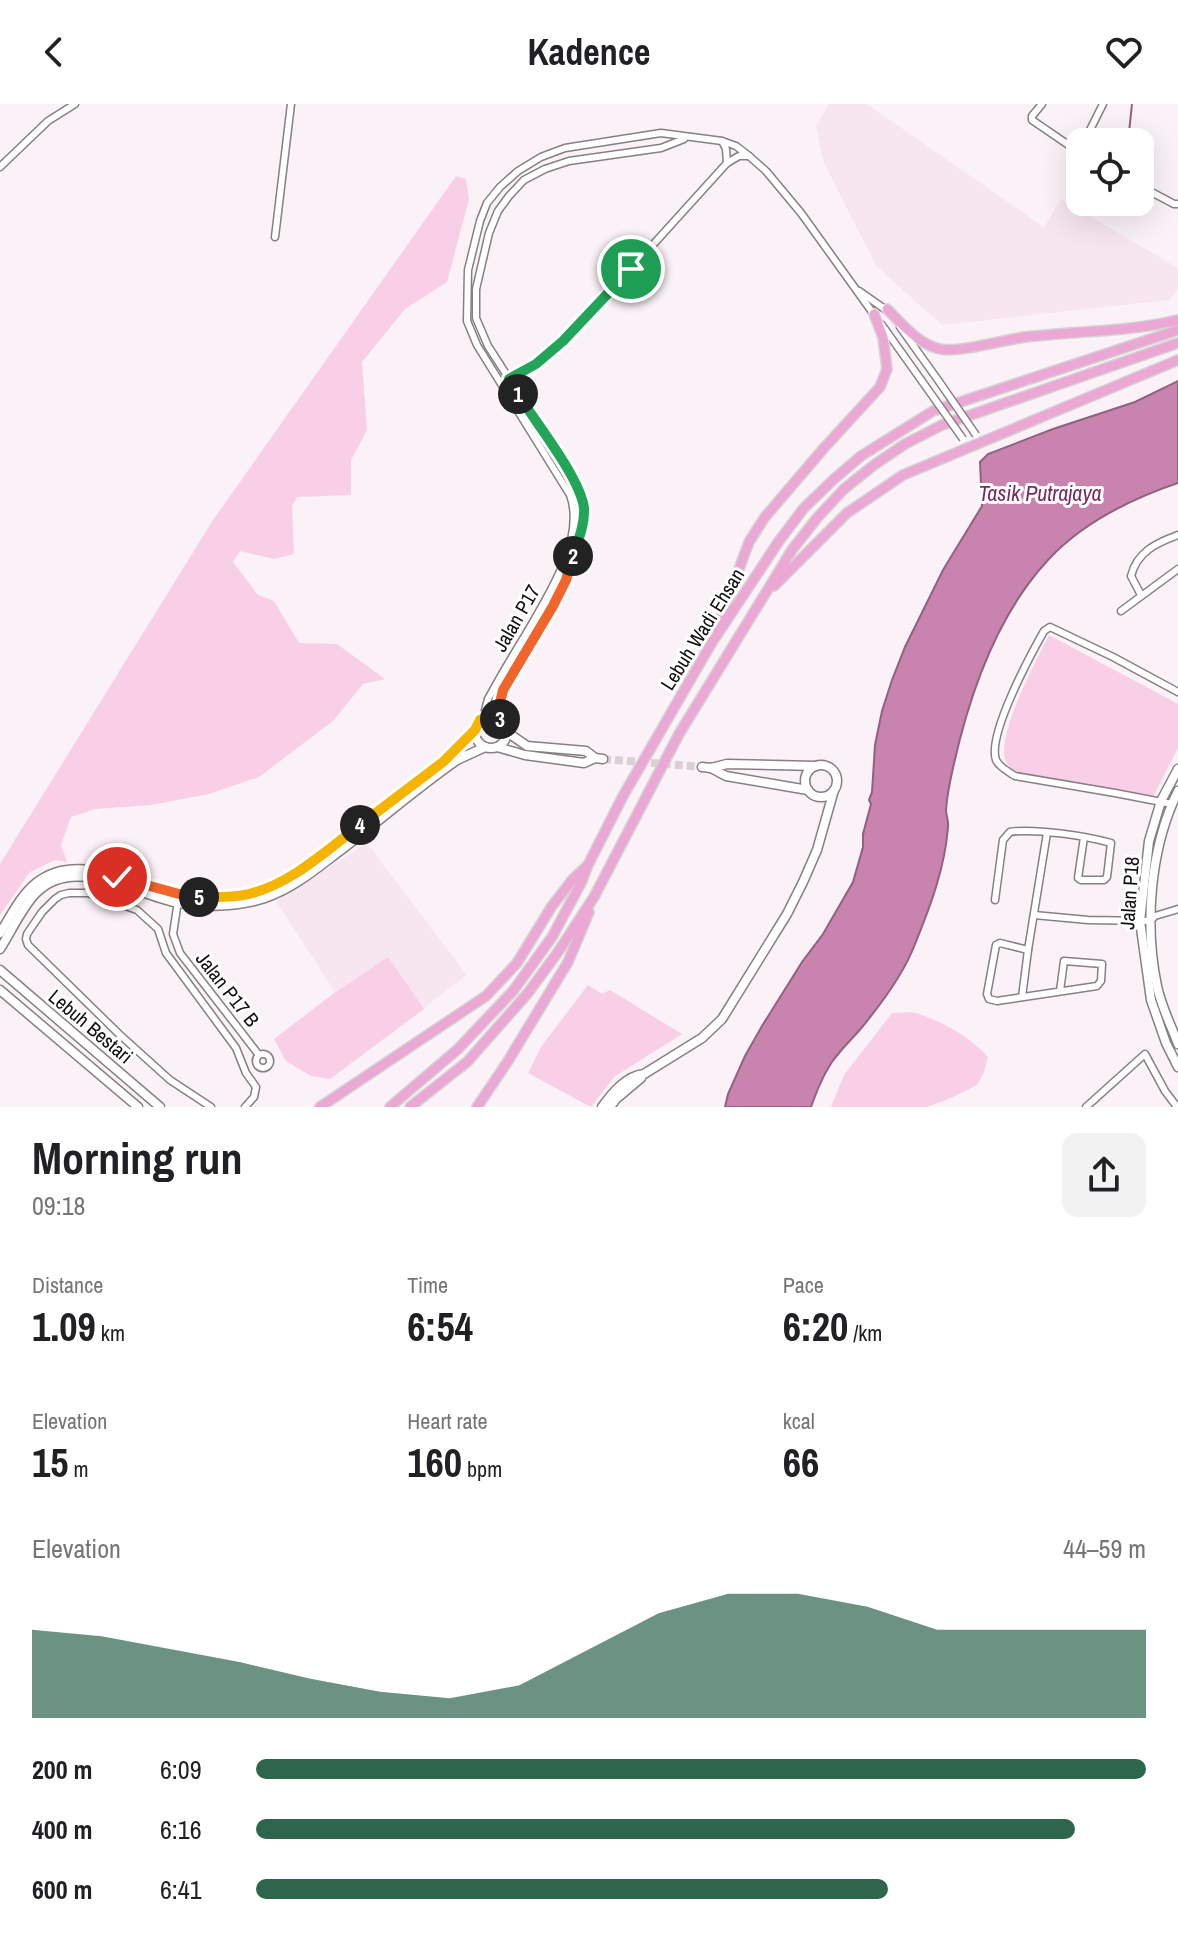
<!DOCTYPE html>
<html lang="en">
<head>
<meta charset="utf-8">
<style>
  body { margin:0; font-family:"Archivo Narrow",sans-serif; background:#f2f2f2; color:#202124; height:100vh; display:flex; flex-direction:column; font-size:30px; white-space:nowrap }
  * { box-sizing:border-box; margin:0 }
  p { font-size:26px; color:#757577 }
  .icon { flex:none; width:44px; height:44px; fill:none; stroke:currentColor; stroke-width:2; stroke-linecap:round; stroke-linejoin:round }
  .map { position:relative; height:1003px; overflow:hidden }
  .drawer { display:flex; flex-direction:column; background:#fff; flex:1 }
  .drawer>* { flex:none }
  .buttons { position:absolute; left:1066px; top:24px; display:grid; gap:16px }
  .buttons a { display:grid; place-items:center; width:88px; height:88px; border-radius:16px; background:#fff; box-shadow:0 8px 32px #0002; font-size:40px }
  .pin { position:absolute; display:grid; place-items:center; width:68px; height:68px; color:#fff; margin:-34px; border:4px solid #fff; border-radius:50%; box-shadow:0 2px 8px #0007 }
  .km { position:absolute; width:40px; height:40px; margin:-20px; border-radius:50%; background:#222; color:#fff; font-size:22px; line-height:40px; text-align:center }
  .round { display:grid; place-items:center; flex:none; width:84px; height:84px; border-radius:16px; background:#f2f2f2 }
  .head { display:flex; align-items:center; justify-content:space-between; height:136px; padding:0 32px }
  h1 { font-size:44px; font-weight:700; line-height:60px }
  .stats { display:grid; grid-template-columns:repeat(3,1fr); gap:12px; height:136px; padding:8px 32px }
  .stats div { display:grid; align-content:center }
  .stats b { font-size:40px; font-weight:700 }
  .stats small { font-size:22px; font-weight:400 }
  .stats p { font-size:22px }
  .chart { height:224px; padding:16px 32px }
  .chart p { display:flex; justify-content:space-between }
  .chart svg { width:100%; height:144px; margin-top:8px; fill:#2e664d; opacity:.7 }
  ul { padding:0 32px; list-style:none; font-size:26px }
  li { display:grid; grid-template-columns:128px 96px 1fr; align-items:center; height:60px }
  li i { height:20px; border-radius:10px; background:#2e664d }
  header { display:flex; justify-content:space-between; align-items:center; height:104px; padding:0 32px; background:#fff; font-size:36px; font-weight:700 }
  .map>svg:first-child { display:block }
</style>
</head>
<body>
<header><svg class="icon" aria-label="back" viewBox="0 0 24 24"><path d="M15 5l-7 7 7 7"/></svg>Kadence<svg class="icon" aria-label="heart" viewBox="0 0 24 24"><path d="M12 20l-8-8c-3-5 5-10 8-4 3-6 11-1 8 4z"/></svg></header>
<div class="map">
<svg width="1178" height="1003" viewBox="0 0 1178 1003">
  <rect width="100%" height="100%" fill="#fbf2f7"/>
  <g fill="#f7e6f0">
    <path d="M829,0H867L1044,123L1061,95L1178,164V186L1169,196L942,221L876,162L823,57L816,22Z"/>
    <path d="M367,739L467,871L330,975L311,972L286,957L274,935L335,888L276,797Z"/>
  </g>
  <g fill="#f9cee7">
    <path d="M456,72L466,75L469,95L447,178L405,205L362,258L367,326L351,356V391L297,393L292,402L294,450L274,455L240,447L233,458L258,491L274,497L299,539L337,540L385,575L363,580L333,617L259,673L209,690L151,701L95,705L71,713L61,741L67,758L55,756L30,768L0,811V760L213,416Z"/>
    <path d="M1049,531L1178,600V644L1153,693L1030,672C1023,669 1013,667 1008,661C990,640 1038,554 1049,531Z"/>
    <path d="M388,853L424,905L330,975L311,972L286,957L274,935L336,888Z"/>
    <path d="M588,881L602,890L610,886L682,930L614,973L591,1003L528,969L541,943Z"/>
    <path d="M912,908C940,916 968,931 988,953L984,968L977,981L953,993L927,1003H831L844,971L892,909Z"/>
  </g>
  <path fill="#c884ae" stroke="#91617f" stroke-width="2" d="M1178,277V379C1131,395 1083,418 1048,456C997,511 969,591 953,664C950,677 947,692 946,706C946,712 949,717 948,723C945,764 930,803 915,840C905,867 881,900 863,922C854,933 843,943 835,954C824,968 817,986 811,1003H725L728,990L745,952L762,922L802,858L823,830L853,778L863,743V730L871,700L869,696L872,688L875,641L882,607L892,576L905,543L943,466L982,402L980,358L988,350L1053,325L1135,298Z"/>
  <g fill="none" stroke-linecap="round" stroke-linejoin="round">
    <path stroke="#91617f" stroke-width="2" d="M1128,38L1132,0"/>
    <path stroke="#d8d0d4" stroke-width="8" stroke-dasharray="8 4" stroke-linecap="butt" d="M603,655L702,663"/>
    <defs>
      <g id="street">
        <path d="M1042,0L1032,12V16L1070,42L1076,44L1080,43"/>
        <path d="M722,37L726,45L727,59"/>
        <path d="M1084,38L1103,0"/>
        <path d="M0,63L48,17L75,0"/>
        <path d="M1140,82L1174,100H1178"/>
        <path d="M275,133L291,0"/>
        <path d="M859,187L889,208"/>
        <path d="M882,221L924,280"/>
        <path d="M900,223L938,276"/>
        <path d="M509,275L536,260L563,237L631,165L727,59L739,52H749"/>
        <path d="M1141,491L1131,472C1137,448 1156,439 1178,431"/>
        <path d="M1121,507L1178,465"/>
        <path d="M483,614L488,595C500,573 513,551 526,530C547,493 586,435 570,391L477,241L467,217L468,166L480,117L487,99L500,83L518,67L541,53L565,44L661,29L722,37L736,42L749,52L766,67L801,109L875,212"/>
        <path d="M501,615L499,603L503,586L559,490L566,476L578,437L584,416V405L581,393L571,370L488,242L476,214V185L489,129L498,107L509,92L524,76L545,65L569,57L661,44L684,35"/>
        <path d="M1172,700L1115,689L1015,672C1009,668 999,663 996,656C987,631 1031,550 1044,527L1050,523L1113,553L1178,588"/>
        <path d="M179,790L173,830L180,849L259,951"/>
        <path d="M995,796L1003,736L1010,728C1034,724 1087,732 1111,739L1107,773L1104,776H1081L1078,774L1084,733"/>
        <path d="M1034,811L1088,816L1150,817L1155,812L1178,805"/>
        <path d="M1028,846L1000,839L996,841L987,890L989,895L997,897L1097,882L1101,877L1102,860L1064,857L1060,887"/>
        <path d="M1022,893L1028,846L1047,729"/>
        <circle cx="263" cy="957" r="7"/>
        <path d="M211,1003L170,976L119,930L28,841L26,835L27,830L42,808L55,795L61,791L69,789H88L137,806L158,825L166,849L236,944L246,969L256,983L254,993L245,1003"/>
        <path d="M1086,1003L1145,950L1165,987L1177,1003"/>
      </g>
      <g id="secondary">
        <circle cx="491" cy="628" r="16"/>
        <path d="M507,628L527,642L586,647L595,654"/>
        <path d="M497,643L525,651L584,659L595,654L603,655"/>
        <circle cx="821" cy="677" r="16"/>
        <path d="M702,663L711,664L727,660L816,662"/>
        <path d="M711,664L726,672L808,686"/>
        <path d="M1178,665L1161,697L1149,737L1140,817L1151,896L1166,939L1178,963"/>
        <path d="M1178,687C1150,744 1144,820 1157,882C1161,902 1171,921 1178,940"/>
        <path d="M0,829C11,812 20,792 36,779C76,747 131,779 175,789C199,795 225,795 248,790C291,780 328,745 362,719C401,689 440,661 475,626"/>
        <path d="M0,845C11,828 22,803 36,789C73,751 133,789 174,798C203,804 237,803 265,794C294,784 317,764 341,746C380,716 417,684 457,656L485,643"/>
        <path d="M0,866L160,1003"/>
        <path d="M0,886L138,1003"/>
        <path d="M602,1003C612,989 626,972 644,970L702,934L722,915L787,810L803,778L817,746L834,686"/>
        <path d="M610,1003L616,995L641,974"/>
      </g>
      <g id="primary">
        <path d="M887,205C902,220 918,240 940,245C958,249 1004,236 1025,233C1076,227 1128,228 1178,216"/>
        <path d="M774,482L847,409L903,371L1178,256"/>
        <path d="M717,525L749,438L765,413L824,344L880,283L887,265L883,233L874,210"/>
        <path d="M320,1003L486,892L517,859L552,802L573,775L587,762"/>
        <path d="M390,1003L458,945L513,887L552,833L582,777L588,761L623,692L711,540L779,437L804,404L833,376L861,352L933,307L1178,226"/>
        <path d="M410,1003L467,958L528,889L558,848L594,793L679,630L792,446L817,414L844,385L874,361L905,340L942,321L1178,239"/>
        <path d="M477,1003L508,957L568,858L589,808"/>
      </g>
    </defs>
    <use href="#street" stroke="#877f83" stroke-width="9"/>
    <use href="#secondary" stroke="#877f83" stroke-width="11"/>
    <use href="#primary" stroke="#d4d4d4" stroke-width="12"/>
    <use href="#street" stroke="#fff" stroke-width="6"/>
    <use href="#secondary" stroke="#fff" stroke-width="8"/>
    <use href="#primary" stroke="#eba8d4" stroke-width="9"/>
    <defs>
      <g id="street-bridge">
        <path d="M938,276L976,331"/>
        <path d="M924,280L963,335"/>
      </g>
    </defs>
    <use href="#street-bridge" stroke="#877f83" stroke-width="9" stroke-linecap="butt"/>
    <use href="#street-bridge" stroke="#fff" stroke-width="6"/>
  </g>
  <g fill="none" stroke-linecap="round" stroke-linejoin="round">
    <defs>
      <path id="split-1" d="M518,290L509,275L536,260L563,237L631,165"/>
      <path id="split-2" d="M518,290C535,318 580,373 584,404C585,420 578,437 573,452"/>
      <path id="split-3" d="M500,615L499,603L503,586L553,502L566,476L573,452"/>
      <path id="split-4" d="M360,721L443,658L475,626L480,616L490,612L500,615"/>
      <path id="split-5" d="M199,793C215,793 232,794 249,790C291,780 327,746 360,721"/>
      <path id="split-6" d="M117,773L179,790L199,793"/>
    </defs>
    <use href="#split-1" stroke="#fff" stroke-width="16"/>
    <use href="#split-2" stroke="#fff" stroke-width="16"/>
    <use href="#split-3" stroke="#fff" stroke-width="16"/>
    <use href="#split-4" stroke="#fff" stroke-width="16"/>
    <use href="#split-5" stroke="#fff" stroke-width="16"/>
    <use href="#split-6" stroke="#fff" stroke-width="16"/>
    <use href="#split-1" stroke="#22a559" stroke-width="10"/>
    <use href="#split-2" stroke="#22a559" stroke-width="10"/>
    <use href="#split-3" stroke="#f0652b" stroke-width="10"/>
    <use href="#split-4" stroke="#f5b400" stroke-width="10"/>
    <use href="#split-5" stroke="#f5b400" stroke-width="10"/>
    <use href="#split-6" stroke="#f0652b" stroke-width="10"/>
  </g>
  <g text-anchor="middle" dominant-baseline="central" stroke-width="6" stroke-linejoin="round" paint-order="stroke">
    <g font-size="20" fill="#120f10" stroke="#fff">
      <text transform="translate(516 514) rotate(-60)">Jalan P17</text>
      <text transform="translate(702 525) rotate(-58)">Lebuh Wadi Ehsan</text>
      <text transform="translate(1129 789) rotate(-86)">Jalan P18</text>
      <text transform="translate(228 885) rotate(52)">Jalan P17 B</text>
      <text transform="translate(91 922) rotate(40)">Lebuh Bestari</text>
    </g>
    <g font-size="22" font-style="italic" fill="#7a2960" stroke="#fff">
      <text x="1040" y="389">Tasik Putrajaya</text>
    </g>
  </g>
</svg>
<div class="buttons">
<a><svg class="icon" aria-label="locate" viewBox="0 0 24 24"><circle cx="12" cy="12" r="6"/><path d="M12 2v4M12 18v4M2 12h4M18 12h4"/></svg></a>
</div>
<div class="pin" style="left:631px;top:165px;background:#1e9e55"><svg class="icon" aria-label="arrive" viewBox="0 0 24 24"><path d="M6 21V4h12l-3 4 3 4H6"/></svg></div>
<div class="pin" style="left:117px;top:773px;background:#d93025"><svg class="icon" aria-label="check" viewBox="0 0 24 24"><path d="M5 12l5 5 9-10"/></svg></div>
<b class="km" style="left:518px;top:290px">1</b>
<b class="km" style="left:573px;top:452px">2</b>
<b class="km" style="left:500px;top:615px">3</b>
<b class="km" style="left:360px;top:721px">4</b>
<b class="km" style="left:199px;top:793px">5</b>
</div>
<section class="drawer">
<div class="head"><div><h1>Morning run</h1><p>09:18</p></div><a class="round"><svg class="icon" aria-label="share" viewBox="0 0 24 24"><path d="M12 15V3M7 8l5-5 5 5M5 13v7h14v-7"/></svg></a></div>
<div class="stats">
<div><p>Distance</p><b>1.09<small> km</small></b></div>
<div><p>Time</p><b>6:54</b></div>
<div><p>Pace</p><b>6:20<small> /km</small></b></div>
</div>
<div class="stats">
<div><p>Elevation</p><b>15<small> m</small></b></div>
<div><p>Heart rate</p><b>160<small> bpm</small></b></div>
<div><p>kcal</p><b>66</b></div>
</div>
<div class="chart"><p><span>Elevation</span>44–59 m</p>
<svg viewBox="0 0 160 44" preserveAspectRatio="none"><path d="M0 44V17L10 19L20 23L30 27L40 32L50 36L60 38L70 34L80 23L90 12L100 6L110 6L120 10L130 17L140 17L150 17L160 17V44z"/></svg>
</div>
<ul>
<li><b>200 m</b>6:09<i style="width:100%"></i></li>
<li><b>400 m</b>6:16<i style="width:92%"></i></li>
<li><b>600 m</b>6:41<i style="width:71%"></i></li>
</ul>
</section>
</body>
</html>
